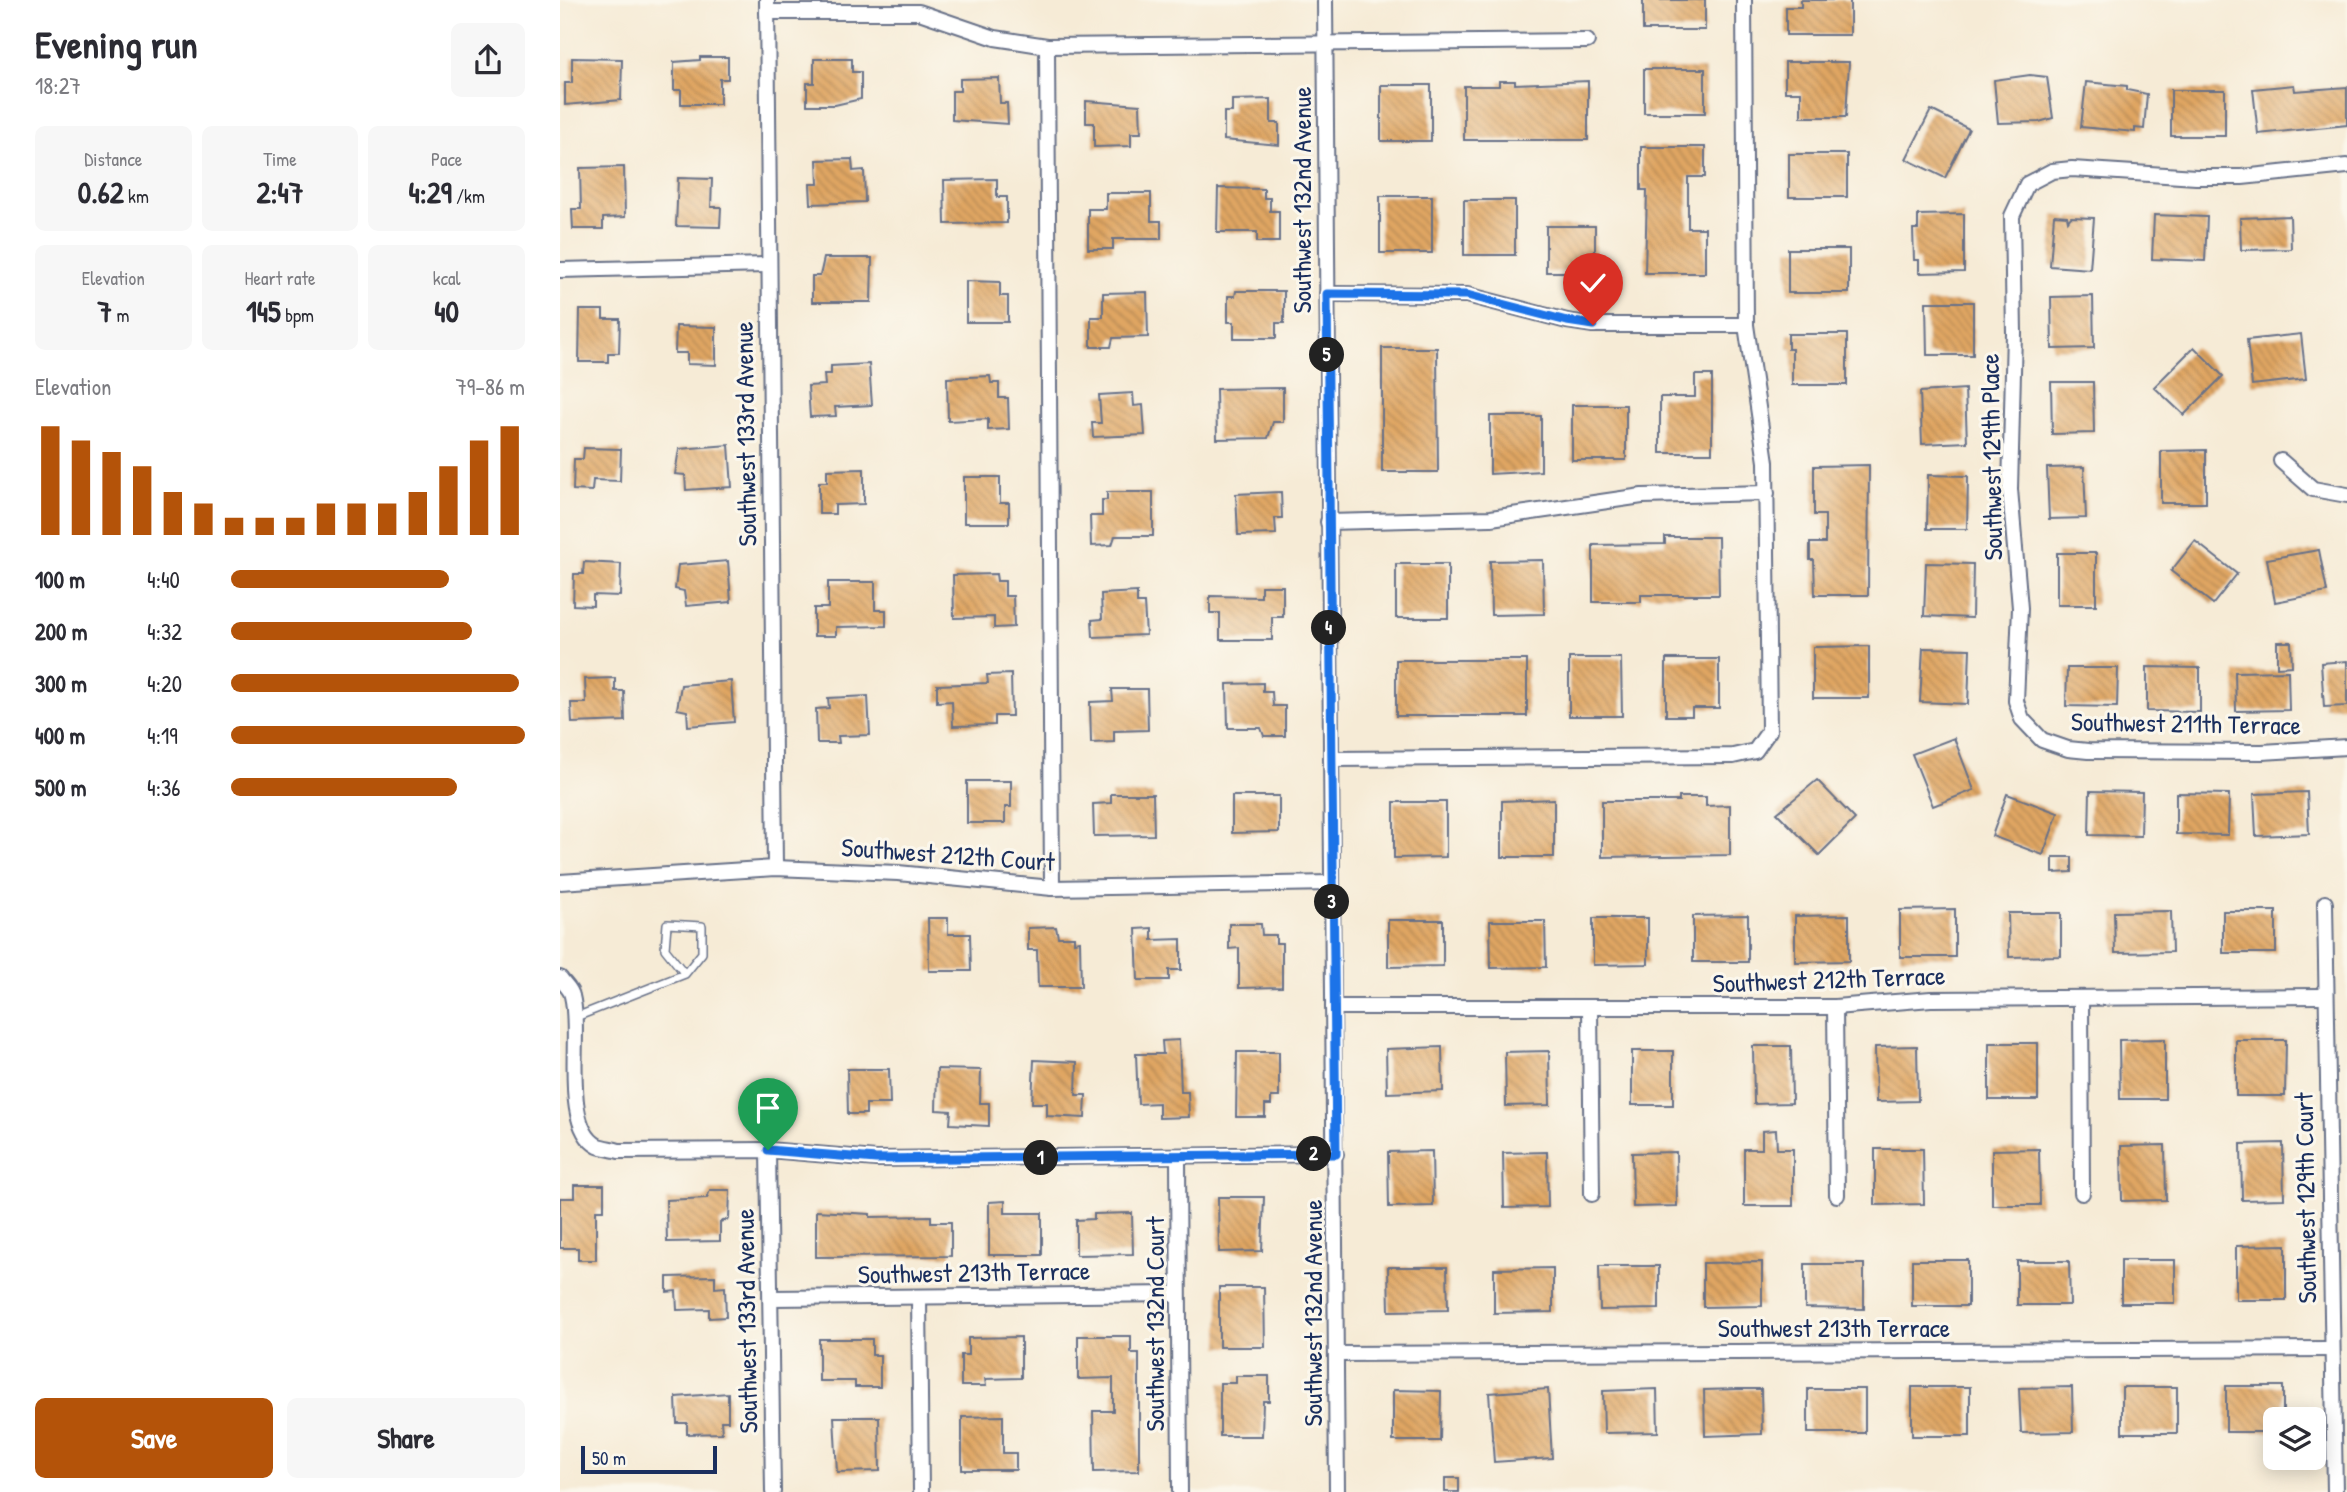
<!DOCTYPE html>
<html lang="en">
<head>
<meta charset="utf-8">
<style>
  body { margin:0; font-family:"Patrick Hand",sans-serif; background:#f7f7f7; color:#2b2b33; height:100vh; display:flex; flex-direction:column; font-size:26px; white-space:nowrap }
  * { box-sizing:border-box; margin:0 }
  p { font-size:23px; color:#7c7c81 }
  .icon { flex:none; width:38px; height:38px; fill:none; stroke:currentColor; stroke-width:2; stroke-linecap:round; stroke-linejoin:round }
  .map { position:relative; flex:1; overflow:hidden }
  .details { display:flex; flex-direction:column; background:#fff; width:560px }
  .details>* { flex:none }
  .fabs { position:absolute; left:1703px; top:1407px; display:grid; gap:14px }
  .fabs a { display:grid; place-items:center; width:63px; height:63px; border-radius:10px; background:#fff; box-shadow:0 4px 18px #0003; font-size:35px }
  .scale { position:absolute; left:21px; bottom:18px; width:136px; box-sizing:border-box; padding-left:7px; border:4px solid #1b2f5e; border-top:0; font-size:19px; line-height:24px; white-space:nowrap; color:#1b2f5e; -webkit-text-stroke:5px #fbf7ec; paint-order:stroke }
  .pin { position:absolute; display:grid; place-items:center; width:60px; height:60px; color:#fff; margin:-72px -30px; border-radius:50% 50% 50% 0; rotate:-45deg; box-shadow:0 0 7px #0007 }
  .pin .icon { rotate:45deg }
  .km { position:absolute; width:35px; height:35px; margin:-18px; border-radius:50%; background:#222; color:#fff; font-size:19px; line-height:35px; text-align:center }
  .round { display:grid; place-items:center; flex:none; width:74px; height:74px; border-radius:10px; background:#f7f7f7 }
  .overview { display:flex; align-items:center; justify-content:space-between; height:119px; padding:0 35px }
  h1 { font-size:38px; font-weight:700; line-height:52px }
  .stats { display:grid; grid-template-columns:repeat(3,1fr); gap:10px; height:119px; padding:7px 35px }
  .stats div { display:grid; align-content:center; border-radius:10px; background:#f7f7f7; text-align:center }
  .stats b { font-size:30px; font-weight:700 }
  .stats small { font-size:19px; font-weight:400 }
  .stats p { font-size:19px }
  .chart { height:196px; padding:14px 35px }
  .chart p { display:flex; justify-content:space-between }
  .chart svg { width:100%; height:126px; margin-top:7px; stroke:#b45309; stroke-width:6 }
  .button { display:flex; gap:14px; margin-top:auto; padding:14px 35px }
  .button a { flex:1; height:80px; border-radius:10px; background:#b45309; color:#fff; font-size:28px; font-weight:700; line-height:80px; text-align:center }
  .button a+a { background:#f7f7f7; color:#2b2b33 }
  ul { padding:0 35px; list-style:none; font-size:23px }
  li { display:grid; grid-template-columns:112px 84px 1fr; align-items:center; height:52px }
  li i { height:18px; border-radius:9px; background:#b45309 }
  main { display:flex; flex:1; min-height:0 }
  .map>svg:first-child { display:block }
</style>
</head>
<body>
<main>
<section class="details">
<div class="overview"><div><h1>Evening run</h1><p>18:27</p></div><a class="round"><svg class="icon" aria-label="share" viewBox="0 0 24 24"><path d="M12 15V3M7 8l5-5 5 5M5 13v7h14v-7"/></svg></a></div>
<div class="stats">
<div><p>Distance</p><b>0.62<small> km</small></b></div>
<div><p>Time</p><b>2:47</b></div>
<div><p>Pace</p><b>4:29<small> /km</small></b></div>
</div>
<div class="stats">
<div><p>Elevation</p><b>7<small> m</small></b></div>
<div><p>Heart rate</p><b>145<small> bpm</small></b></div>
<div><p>kcal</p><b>40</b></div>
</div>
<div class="chart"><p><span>Elevation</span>79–86 m</p>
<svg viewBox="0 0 160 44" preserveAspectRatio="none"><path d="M5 44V6M15 44V11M25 44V15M35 44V20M45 44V29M55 44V33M65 44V38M75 44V38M85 44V38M95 44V33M105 44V33M115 44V33M125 44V29M135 44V20M145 44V11M155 44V6"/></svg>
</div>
<ul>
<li><b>100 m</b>4:40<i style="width:74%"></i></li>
<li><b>200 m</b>4:32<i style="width:82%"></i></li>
<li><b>300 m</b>4:20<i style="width:98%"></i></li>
<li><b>400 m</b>4:19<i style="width:100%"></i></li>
<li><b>500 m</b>4:36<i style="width:77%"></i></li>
</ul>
<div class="button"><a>Save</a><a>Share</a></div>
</section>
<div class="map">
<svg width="1787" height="1492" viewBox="0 0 1787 1492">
  <defs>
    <pattern id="building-back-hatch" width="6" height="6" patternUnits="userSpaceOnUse" patternTransform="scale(1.75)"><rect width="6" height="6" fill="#e0a662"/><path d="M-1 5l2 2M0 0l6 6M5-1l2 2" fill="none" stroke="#b58854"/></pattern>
  </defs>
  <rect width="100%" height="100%" fill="#fbf7ec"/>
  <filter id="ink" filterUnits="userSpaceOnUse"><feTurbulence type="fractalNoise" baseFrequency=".0143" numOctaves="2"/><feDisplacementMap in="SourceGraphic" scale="14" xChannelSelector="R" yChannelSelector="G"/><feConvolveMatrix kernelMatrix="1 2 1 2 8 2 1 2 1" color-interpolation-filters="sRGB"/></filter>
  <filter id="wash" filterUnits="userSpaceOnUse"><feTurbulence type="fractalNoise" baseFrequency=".00686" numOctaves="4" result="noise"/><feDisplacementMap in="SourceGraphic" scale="28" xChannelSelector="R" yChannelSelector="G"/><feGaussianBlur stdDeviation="1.57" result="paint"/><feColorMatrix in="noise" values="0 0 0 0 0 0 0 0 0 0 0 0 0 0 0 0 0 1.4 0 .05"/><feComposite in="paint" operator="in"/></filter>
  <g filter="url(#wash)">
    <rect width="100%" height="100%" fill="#f6ebd6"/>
    <g id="blocks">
      <g fill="url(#building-back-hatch)">
        <rect x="1083" y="0" width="62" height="30"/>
        <path d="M1241,0H1290V35H1226V7H1241Z"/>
        <path d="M140,57H168V79H160V104H121V90H114V62L140,60Z"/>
        <path d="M12,58L62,59L61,100L5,105V83H12Z"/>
        <path d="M254,59H292V72H301V99L275,105H247V83H254Z"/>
        <path d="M1225,62H1289L1286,117H1241V92H1225Z"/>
        <rect x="1084" y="69" width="61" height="44"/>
        <path d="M1470,75L1487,77L1493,118L1479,122L1438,123L1434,80Z"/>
        <path d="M439,78L440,103H447L448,124L392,120V91H400V79Z"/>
        <path d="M939,81H955V84L1028,81V140H904V86H939Z"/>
        <path d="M1526,82L1567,86V90L1587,94L1584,129L1575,128V132L1521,127Z"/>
        <rect x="821" y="85" width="50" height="56"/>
        <path d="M1734,85L1735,91L1787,87V125L1698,134L1693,89Z"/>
        <rect x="1611" y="90" width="54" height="46"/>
        <path d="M711,99V123H719V145L664,140V112H672V100Z"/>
        <path d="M526,101L580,105L581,133H571V146L534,147V123H526Z"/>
        <path d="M1371,110L1409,129L1385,178L1346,159Z"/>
        <path d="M1081,147H1145V177H1128V228H1145V273H1085L1087,190H1081Z"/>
        <rect x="1229" y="154" width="58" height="43"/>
        <path d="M292,159L293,171L304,170L305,202L251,204L250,184H258L257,160Z"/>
        <path d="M64,167L65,217L43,218V229H13L12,209H21L20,168Z"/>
        <path d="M118,178L152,179L151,207H161L160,227L116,226Z"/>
        <path d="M437,179V197H447V223L385,224L384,180Z"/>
        <path d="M658,188L704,189V198H710V211H719V242H697V232H657Z"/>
        <path d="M546,193H591V221H601V239H553V249H528V209H546Z"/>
        <rect x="820" y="196" width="52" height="57"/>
        <rect x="904" y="200" width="51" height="55"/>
        <path d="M1404,214V272L1359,273V260H1354L1353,229H1358V215Z"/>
        <path d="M1494,215L1507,216L1508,221L1511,217L1534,218L1530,269L1490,266Z"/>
        <path d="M1594,215L1647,217L1645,261L1592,259Z"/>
        <path d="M1730,216L1731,249L1681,250L1680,218Z"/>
        <path d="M986,226H1035V279H1011V272H986Z"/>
        <rect x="1228" y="249" width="61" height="44"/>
        <path d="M264,258H312L311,302H252V276H260Z"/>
        <path d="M406,281L440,282V296H448V322H406Z"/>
        <path d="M676,291H724V323H716V338H674V322H668V296H675Z"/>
        <path d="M587,292L588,337L553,338L551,347H531V317H543V293Z"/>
        <path d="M1533,296L1534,348L1492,349L1491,297Z"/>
        <path d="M1366,302H1413V355H1367Z"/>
        <path d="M20,310H43V319H60L59,353H48V362H19Z"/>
        <path d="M116,326L156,327V365L127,364V353H115Z"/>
        <path d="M1228,334H1287V385H1232V349H1228Z"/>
        <path d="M1741,334L1746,379L1692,385L1687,340Z"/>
        <path d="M1634,347L1663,376L1624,415L1594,387Z"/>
        <path d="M822,348H877L878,472H822Z"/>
        <path d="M309,364L312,405L275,407L276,416L250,417L248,386L265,385L264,374H271V366Z"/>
        <path d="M1135,375H1152V453H1100V397H1135Z"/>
        <path d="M430,376L431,383H439V398H448L449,429L428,430V419L388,421L387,378Z"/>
        <path d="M1491,382H1533L1534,433L1492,434Z"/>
        <path d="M723,388V422H713L708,438L657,439L656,389Z"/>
        <path d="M1405,389L1407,442L1362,444L1360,392Z"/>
        <path d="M573,393L574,406L583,405L585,435L533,437L532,423H541L539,395Z"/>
        <rect x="1012" y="405" width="54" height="55"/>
        <path d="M930,416H981V471L930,474Z"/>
        <path d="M169,445L172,487L126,490L125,475L115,474L119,449Z"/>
        <path d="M24,448L61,449L60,481L33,480L32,491L13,490L14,459H23Z"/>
        <path d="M1646,450V503H1601V451Z"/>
        <path d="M1309,465L1308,595H1255L1254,560H1250V543H1265V515H1254V466Z"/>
        <path d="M1524,467L1526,518L1489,519L1487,468Z"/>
        <path d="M304,469V504L275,505V514H259V482H267V470Z"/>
        <path d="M1368,475L1408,476L1407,529H1367Z"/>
        <path d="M404,477H440V503H449V523H404Z"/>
        <path d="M547,492H593V536H555L552,545L531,546L530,516H542V500H547Z"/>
        <path d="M721,492L722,518H715L716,534L678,535L676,494Z"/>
        <path d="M1105,537H1158L1159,595H1081V602H1033V545L1105,544Z"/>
        <path d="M1635,541L1677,574L1653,604L1611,571Z"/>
        <path d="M1759,550L1767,592L1715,602L1707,559Z"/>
        <rect x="1497" y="553" width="39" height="52"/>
        <path d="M983,560L984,614L931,615L930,561Z"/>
        <path d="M168,561L171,602L126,606L124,591L115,589L118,565Z"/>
        <path d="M24,562L61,564L60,596L33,595V606L13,605L14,574H23Z"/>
        <path d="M1366,563L1413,564L1412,618L1364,616Z"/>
        <rect x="836" y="564" width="52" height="54"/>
        <path d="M436,574L437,581H445V596H453L454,627L434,628V617L394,618L393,575Z"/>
        <path d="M268,582H315V610H326V626L276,627V636H254V608H268Z"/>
        <path d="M701,586H723V617H712V640H660V613H650V596L701,597Z"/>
        <path d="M577,592V603H584L586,635L533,637L532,620L542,619L541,594Z"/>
        <path d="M1717,642H1731L1732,666L1717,667Z"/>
        <path d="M1309,646V698H1253V647Z"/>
        <path d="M1363,648L1410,649L1408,704L1360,702Z"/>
        <path d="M1009,658H1061L1062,716H1009Z"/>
        <path d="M1106,659H1159V708H1132V716H1106Z"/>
        <rect x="836" y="660" width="131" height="56"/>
        <path d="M1787,661V706L1764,707L1761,663Z"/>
        <path d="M1587,667L1640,668V712L1587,711Z"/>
        <path d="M1507,668H1558L1557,707L1506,706Z"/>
        <path d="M1728,671L1729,710L1676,711L1675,672Z"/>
        <path d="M451,674L452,716H435V725L393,726L392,701L377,702V685L428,683L427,675Z"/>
        <path d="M55,678V691H64L65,721L12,723L11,703H26L25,679Z"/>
        <path d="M171,681L174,722L128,726L127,711L117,709L121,685Z"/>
        <path d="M703,683V692H712L713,706H725V736H704L701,728H668L667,684Z"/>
        <path d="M552,689H587L588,730L554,731V742L531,743L530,702L553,701Z"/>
        <path d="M308,696L310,735L278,736L279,743H257L256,709L269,708L268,698Z"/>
        <path d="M1394,738L1414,790L1373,806L1352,754Z"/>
        <path d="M1257,780L1295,819L1259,855L1217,813Z"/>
        <path d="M407,781H451V807H445V823H407Z"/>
        <path d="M1530,791L1582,792L1581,836L1529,835Z"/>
        <path d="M1747,792L1749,834L1696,836L1694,794Z"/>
        <path d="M1616,793L1669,794L1668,835L1616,834Z"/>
        <path d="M551,794H593L594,835L534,836L533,804L551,803Z"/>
        <path d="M1447,794L1498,813L1483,855L1432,836Z"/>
        <path d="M672,796H719V832L672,833Z"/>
        <path d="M1119,797H1146V806L1170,805V855L1042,857V801H1119Z"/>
        <path d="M994,799V857H942V801Z"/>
        <path d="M834,802H886V857L834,858Z"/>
        <path d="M1493,857H1512V872L1493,873Z"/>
        <path d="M1395,909V957H1340V910Z"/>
        <path d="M1611,911L1612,952L1555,953L1554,912Z"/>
        <rect x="1663" y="911" width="53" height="42"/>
        <path d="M1448,913H1501V956L1449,957Z"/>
        <path d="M1188,915V962H1133V916Z"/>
        <path d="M1289,915V961L1235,962V916Z"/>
        <path d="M368,918H388V934H410L411,971H369Z"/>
        <path d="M1033,918H1088V964L1033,965Z"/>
        <path d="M828,920H883V966L828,967Z"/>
        <path d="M930,921H985L986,967L931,968Z"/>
        <path d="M669,924H701L702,935H716V943H722V987L679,988V948L669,949Z"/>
        <path d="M496,927L498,937H514V942L520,941L521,987H478L477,950H468V928Z"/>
        <path d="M592,928V940L621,939V970H609V980H578L576,929Z"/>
        <path d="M1605,1039V1099H1560L1559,1040Z"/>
        <path d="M619,1040L621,1092H628L629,1117L599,1118V1103L578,1104L576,1054H603L602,1041Z"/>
        <path d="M1676,1040H1726L1725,1096H1676Z"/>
        <rect x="1429" y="1043" width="49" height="57"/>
        <path d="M1193,1046H1231L1232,1103L1194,1104Z"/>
        <path d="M1357,1046L1358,1101L1316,1102L1315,1047Z"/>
        <path d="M882,1047L883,1091L827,1093L826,1049Z"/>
        <path d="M989,1051L990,1105L946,1106L945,1052Z"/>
        <rect x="1072" y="1051" width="41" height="54"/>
        <path d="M677,1052H719V1097H711V1105H705V1117H676Z"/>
        <path d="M474,1060L517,1062L516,1095H526L525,1118L487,1116V1103H472Z"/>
        <path d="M287,1069H329L330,1104H306V1114H288Z"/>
        <path d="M377,1069L421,1070L420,1103H429V1126L390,1124L391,1111L376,1110Z"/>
        <path d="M1216,1130L1217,1149H1233V1206H1184V1149H1202V1131Z"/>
        <path d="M1723,1143L1724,1199L1682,1200L1681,1144Z"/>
        <path d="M1605,1145L1606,1200L1562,1201L1561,1146Z"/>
        <path d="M1315,1149H1363L1364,1204L1315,1205Z"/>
        <path d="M1479,1149L1480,1205H1432V1150Z"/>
        <path d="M872,1151L873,1206L829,1207L828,1152Z"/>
        <path d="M987,1152L988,1207L944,1208L943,1153Z"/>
        <path d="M1116,1152L1117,1206L1073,1207L1072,1153Z"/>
        <path d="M14,1185H44V1210H36V1260H18V1248H0V1198H14Z"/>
        <path d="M150,1190H170L169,1219L160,1222V1241L107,1242L106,1200L147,1198Z"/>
        <path d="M658,1197H704L702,1251L659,1252Z"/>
        <path d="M445,1201V1213H482V1255H429V1202Z"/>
        <path d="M256,1211L310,1214V1217L371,1216V1222H391V1256L256,1257Z"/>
        <path d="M572,1213L573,1254L516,1255V1220L534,1219V1214Z"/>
        <path d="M1726,1245V1300H1676V1246Z"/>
        <rect x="1352" y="1260" width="56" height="46"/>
        <rect x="1561" y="1260" width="54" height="43"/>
        <path d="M1457,1261H1509L1510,1305H1457Z"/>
        <path d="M1202,1262V1306L1143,1307V1263Z"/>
        <path d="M1245,1264H1304V1309L1245,1308Z"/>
        <path d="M1039,1266H1099V1309L1040,1310Z"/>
        <path d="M828,1267H887L888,1310L829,1311Z"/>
        <path d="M993,1268V1312L934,1313V1269Z"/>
        <path d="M155,1276V1288L165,1287L166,1317L149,1318V1309L117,1310L116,1291L107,1292V1277Z"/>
        <path d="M659,1287H704L705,1347H659Z"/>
        <path d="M518,1336H571V1353H579V1471L534,1472L533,1411H553V1378L518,1379Z"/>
        <path d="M461,1337V1378L425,1379L426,1386H401V1355H408V1338Z"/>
        <path d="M259,1339H312V1355H320V1387H295V1381H259Z"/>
        <path d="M676,1376H709V1401H703L702,1436H660V1383H676Z"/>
        <path d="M1666,1386H1723V1419H1715V1432H1666Z"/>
        <rect x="1352" y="1387" width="58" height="49"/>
        <path d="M1512,1387L1513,1432L1461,1433L1459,1388Z"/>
        <rect x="1562" y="1387" width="55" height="46"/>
        <path d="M988,1389L992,1458L934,1462L929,1393Z"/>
        <path d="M1097,1389L1098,1432L1044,1433L1043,1391Z"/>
        <path d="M1178,1389H1201L1202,1434L1145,1436L1144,1390Z"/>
        <rect x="1248" y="1389" width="57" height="44"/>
        <path d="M833,1390L881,1391L880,1441H833Z"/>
        <path d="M168,1393V1421H161L162,1433L127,1434V1423H117L116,1397Z"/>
        <path d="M443,1416V1453H456V1470H402V1417Z"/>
        <path d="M274,1417H319L320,1471L277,1472Z"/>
        <rect x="885" y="1478" width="14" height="14"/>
      </g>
    </g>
  </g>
  <g filter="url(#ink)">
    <use href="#blocks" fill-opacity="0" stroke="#687188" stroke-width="2"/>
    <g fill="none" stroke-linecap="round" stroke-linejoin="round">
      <defs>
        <path id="lane" d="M16,1017L125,974L142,953V926L107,924L105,949L125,974"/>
        <g id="street">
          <path d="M207,0L215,868"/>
          <path d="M765,0L777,1492"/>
          <path d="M207,12H359L435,38L487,46L1027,41"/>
          <path d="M487,46L492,888"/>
          <path d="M1787,166L1682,177H1636L1512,169L1492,171L1467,184L1452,216L1454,333L1450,489L1460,608L1456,701L1462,719L1482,740L1508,749L1528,751L1702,752L1787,747"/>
          <path d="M0,270L207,265"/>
          <path d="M767,294L907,295L1007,321L1033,325H1186"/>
          <path d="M1721,461L1753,489L1787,495"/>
          <path d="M768,522L931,518L1082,496L1207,493"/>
          <path d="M771,759L1173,756L1195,751L1209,731L1206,462L1186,325L1184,0"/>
          <path d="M0,882L215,868L338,873L492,888L772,883"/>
          <path d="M1765,903L1775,1492"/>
          <path d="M0,978C4,984 11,989 12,996C22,1034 0,1126 38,1146C44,1148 52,1149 59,1151L208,1150L316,1159L776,1154"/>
          <path d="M1521,998L1522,1193"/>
          <path d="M773,1007H1275L1371,999L1766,996"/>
          <path d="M1030,1007L1032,1194"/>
          <path d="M1275,1007L1277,1195"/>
          <path d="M208,1150L213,1492"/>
          <path d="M618,1157L620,1492"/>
          <path d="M359,1297L361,1492"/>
          <path d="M211,1298L618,1294"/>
          <path d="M776,1354L1772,1349"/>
        </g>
      </defs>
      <use href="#lane" stroke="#687188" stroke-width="10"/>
      <use href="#street" stroke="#687188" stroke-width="18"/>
      <use href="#lane" stroke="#fff" stroke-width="7"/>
      <use href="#street" stroke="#fff" stroke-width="14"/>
    </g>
  </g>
  <g fill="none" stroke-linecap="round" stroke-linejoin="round" filter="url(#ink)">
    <defs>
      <path id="route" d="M208,1150L316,1159L776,1154L767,294L907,295L1007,321L1033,325"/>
    </defs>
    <use href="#route" stroke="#fff" stroke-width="14"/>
    <use href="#route" stroke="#1a73e8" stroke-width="9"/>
  </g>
  <g text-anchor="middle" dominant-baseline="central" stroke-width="6" stroke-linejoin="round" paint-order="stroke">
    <g font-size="26" fill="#1b2f5e" stroke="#fbf7ec">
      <text transform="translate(741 200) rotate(-90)">Southwest 132nd Avenue</text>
      <text transform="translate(185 434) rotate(-91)">Southwest 133rd Avenue</text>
      <text transform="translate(1431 457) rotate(-91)">Southwest 129th Place</text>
      <text transform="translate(1626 723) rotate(1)">Southwest 211th Terrace</text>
      <text transform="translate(388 854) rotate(4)">Southwest 212th Court</text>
      <text transform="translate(1269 979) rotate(-2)">Southwest 212th Terrace</text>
      <text transform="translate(1745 1198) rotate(-91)">Southwest 129th Court</text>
      <text transform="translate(414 1272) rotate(-1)">Southwest 213th Terrace</text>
      <text transform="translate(752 1313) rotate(-90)">Southwest 132nd Avenue</text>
      <text transform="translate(186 1321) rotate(-91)">Southwest 133rd Avenue</text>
      <text transform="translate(594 1324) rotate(-90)">Southwest 132nd Court</text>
      <text x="1274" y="1327">Southwest 213th Terrace</text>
    </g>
  </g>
</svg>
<div class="fabs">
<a><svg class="icon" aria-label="layers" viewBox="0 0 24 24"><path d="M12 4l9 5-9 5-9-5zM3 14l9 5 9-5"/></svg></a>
</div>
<div class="scale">50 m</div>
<div class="pin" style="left:208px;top:1150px;background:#1e9e55"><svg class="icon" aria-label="arrive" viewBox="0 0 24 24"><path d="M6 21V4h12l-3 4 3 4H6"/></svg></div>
<div class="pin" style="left:1033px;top:325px;background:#d93025"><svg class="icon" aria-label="check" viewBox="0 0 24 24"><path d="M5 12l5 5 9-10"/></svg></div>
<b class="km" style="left:481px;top:1158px">1</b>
<b class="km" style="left:754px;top:1154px">2</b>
<b class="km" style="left:772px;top:902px">3</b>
<b class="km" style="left:769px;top:628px">4</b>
<b class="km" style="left:767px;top:355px">5</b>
</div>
</main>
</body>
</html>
